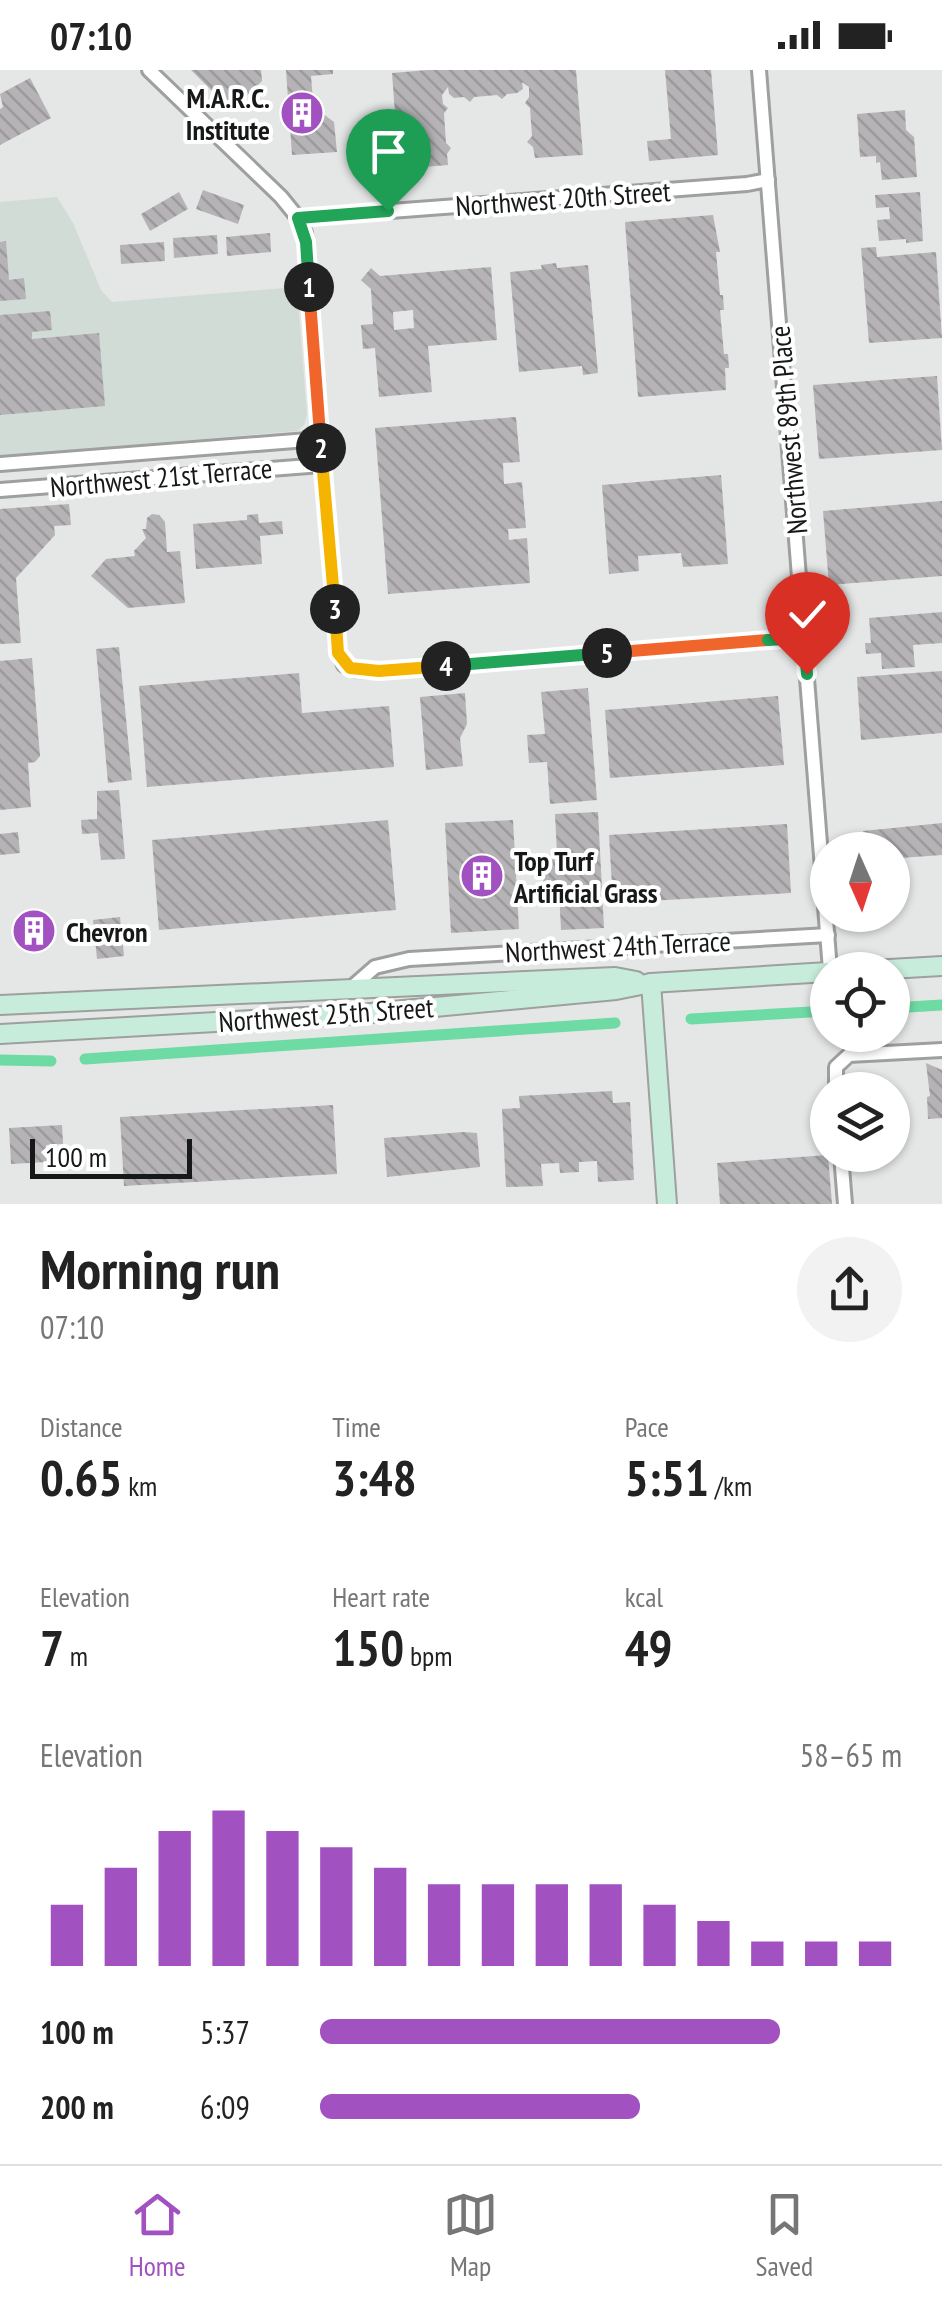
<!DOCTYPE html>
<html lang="en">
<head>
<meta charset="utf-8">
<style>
  body { margin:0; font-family:"PT Sans Narrow",sans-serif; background:#f2f2f2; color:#222; height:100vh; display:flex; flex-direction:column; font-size:38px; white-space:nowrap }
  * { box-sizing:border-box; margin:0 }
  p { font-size:32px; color:#767676 }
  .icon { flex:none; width:55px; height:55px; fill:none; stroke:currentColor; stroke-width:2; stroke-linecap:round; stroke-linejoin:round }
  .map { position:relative; height:1134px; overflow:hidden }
  .sheet { display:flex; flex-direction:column; background:#fff; flex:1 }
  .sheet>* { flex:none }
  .needle { width:65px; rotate:177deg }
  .fabs { position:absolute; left:810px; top:762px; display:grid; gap:20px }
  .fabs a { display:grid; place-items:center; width:100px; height:100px; border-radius:50%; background:#fff; box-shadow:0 2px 8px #0004; font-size:50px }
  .scale { position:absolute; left:30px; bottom:25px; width:162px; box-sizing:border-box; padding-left:10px; border:5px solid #171818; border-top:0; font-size:28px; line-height:35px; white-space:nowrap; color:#171818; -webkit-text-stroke:8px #fff; paint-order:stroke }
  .pin { position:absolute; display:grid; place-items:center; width:85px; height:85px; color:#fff; margin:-102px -42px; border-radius:50% 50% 50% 0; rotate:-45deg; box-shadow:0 0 10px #0007 }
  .pin .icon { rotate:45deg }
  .km { position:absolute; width:50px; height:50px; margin:-25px; border-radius:50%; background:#222; color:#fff; font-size:28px; line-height:50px; text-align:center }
  .round { display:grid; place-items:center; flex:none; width:105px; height:105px; border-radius:52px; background:#f2f2f2 }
  .headline { display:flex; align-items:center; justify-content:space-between; height:170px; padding:0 40px }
  h1 { font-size:55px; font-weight:700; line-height:75px }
  .metrics { display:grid; grid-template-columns:repeat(3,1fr); gap:15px; height:170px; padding:10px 40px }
  .metrics div { display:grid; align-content:center }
  .metrics b { font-size:50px; font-weight:700 }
  .metrics small { font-size:28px; font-weight:400 }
  .metrics p { font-size:28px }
  .chart { height:280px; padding:20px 40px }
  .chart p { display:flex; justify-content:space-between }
  .chart svg { width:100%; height:180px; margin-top:10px; stroke:#a251c1; stroke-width:6 }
  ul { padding:0 40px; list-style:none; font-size:32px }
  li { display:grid; grid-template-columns:160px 120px 1fr; align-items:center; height:75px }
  li i { height:25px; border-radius:12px; background:#a251c1 }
  .status { display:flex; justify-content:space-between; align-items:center; height:70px; padding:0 50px; background:#fff; direction:ltr }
  .status svg { height:28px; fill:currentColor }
  .dock { display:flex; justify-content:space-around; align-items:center; height:140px; border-top:2px solid #e0e0e0; background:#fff; font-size:28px; color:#767676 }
  .dock a { display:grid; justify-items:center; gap:5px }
  .dock .active { color:#a251c1 }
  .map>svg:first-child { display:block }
</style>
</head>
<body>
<div class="status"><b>07:10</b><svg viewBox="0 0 49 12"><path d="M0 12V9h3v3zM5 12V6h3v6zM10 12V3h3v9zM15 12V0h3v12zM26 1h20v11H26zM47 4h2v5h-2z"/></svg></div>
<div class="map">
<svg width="942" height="1134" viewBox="0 0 942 1134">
  <defs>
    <pattern id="building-back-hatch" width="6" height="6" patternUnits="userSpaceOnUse" patternTransform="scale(2.5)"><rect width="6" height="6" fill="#b5b3b6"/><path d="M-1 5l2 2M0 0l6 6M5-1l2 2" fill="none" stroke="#9b999c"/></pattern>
  </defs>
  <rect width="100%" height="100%" fill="#e4e7e5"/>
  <path fill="#d2dcd6" d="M57,127L73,153L101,220L112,232L297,217L307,345L304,355L297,361L0,386V132Z"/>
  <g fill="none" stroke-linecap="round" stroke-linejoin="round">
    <g stroke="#6edaa4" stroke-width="11">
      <path d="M892,938L942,935"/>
      <path d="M691,949L828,941"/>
      <path d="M85,989L615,953"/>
      <path d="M0,990L51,991"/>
    </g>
  </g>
  <g fill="url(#building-back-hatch)" fill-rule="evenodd">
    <path d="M191,0H261L262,11L232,41Z"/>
    <path d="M286,0H333V4L311,6L314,43H322L334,52L337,82L292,85Z"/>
    <path d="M428,0H576L583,85L535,88L533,77L527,72L532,66L530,38L525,33L529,27V17L522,12L523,19L517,23L507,24L502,29L497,25L474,27L470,32L464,27L454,28L449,24L448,17L442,25L443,34L448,38L444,43L446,73L451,78L447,84L448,95L399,99L392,3Z"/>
    <path d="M665,0H711L718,85L649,91L647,71L671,69Z"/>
    <path d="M30,8L51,48L0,75V39L3,37L0,24Z"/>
    <path d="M905,40L906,60L914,67L917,107L882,110L880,92L876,93V86L860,87L857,44Z"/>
    <path d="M203,120L244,135L238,154L196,139Z"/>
    <path d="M179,122L188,139L150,161L141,144Z"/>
    <path d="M920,122L923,171L906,173V169L879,171L877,150L890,149L889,137L876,138L875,125Z"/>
    <path d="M713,145L720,182H716L720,225H723L724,240H720L724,284H728L729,298H725L726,320L638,327L625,152Z"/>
    <path d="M270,163L271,182L227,186L226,167Z"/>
    <path d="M217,165L218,184L174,188L173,168Z"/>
    <path d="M6,171L9,210L24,208L26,229L0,231V172Z"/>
    <path d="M164,172L165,191L121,194L120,175Z"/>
    <path d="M876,177L877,187L936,182L942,268L869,273L861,178Z"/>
    <path d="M556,193L557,198L588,195L598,303L583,305L582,296L519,302L510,202L542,199L541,195Z"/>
    <path d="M491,197L497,270L428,276L432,322L379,327L375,278L363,279L361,255L373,254L371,219L361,210L371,198L380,206ZM413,240L414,258L394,260L393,242Z"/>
    <path d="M50,241L52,260L32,262V269L99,263L105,336L0,345V245Z"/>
    <path d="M937,306L942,380L819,389L813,315Z"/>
    <path d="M516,347L520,392L503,393L504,414L522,412L526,458L508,459L509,470L527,468L530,513L388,524L375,358Z"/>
    <path d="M721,405L728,494L683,497L681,483L638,486L639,501L609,504L602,415Z"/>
    <path d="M942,431V506L829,515L823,441Z"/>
    <path d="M69,434L71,455L54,456L55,465L16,508L21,573L0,574V439Z"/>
    <path d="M152,444L159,445L165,452L167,482L180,481L185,533L128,538L91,506L106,489L135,486L134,481L146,468L142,459H146L147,448Z"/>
    <path d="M258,444L259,453L282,451L283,464L260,466L262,494L196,499L193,454L247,450V445Z"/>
    <path d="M942,542V573L913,575L915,597L882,599L881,583L866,584L865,573H871L869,548Z"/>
    <path d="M119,577L132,710L108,713L96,579Z"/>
    <path d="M32,588L40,686L35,692L28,693L31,737L0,740V591Z"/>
    <path d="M942,601V663L861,670L857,607Z"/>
    <path d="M299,603L302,643L389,636L394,697L147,717L139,616Z"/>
    <path d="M588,618L597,730L550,734L547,692L529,693L527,665L545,664L541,622Z"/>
    <path d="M465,623L467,654L460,668L463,696L426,700L420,627Z"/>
    <path d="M778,626L784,695L610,708L605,640Z"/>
    <path d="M119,720L125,789L101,790L98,763L82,764L81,750L97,749V721Z"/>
    <path d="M598,742L604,858L561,860L559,821L544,822L542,785L557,784L555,744Z"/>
    <path d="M388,750L396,840L159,860L152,770Z"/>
    <path d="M513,750L519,859L451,863L445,753Z"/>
    <path d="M942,753V785L901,788L904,820L892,821V780H865L863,761Z"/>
    <path d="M787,754L791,823L613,833L609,765Z"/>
    <path d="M18,762L20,783L0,785V764Z"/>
    <path d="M120,847L124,886L97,889L93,850Z"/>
    <path d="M30,850L45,862L37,871L23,860Z"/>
    <path d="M926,993L942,1000V1048L928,1049L927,1027L930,1026Z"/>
    <path d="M612,1021L613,1033L630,1032L634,1110L598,1112L597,1091L579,1092V1102L560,1103L559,1093L541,1094L543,1116L506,1117L502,1039L520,1038L519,1026Z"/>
    <path d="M333,1035L337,1104L124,1116L120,1047Z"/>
    <path d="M62,1055L63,1074L46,1075L47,1092L11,1094L9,1058Z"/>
    <path d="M464,1062L477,1063L480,1097L387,1107L384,1068Z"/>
    <path d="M828,1085L832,1134H720L717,1093Z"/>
  </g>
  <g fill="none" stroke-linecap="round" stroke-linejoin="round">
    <defs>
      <g id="street">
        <path d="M149,0L281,127L298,148L305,163L337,577L344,595L356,600L379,601L804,567"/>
        <path d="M759,0L830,900"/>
        <path d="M298,148L747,114L768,110"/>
        <path d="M0,394L320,369"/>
        <path d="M0,420L322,395"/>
        <path d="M351,918L375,897L409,889L828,865"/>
        <path d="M836,1020V997L849,985L942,980"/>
        <path d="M841,1085L845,1134"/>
      </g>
      <g id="secondary">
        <path d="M872,900L942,896"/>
        <path d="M651,913L667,1134"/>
        <path d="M0,935L615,907L636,911"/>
        <path d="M0,964L360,944L616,920L651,913L828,902"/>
      </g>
    </defs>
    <use href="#street" stroke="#9da09e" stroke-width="18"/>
    <use href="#secondary" stroke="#9da09e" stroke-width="22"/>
    <use href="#street" stroke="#fff" stroke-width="12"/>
    <use href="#secondary" stroke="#c8ecdc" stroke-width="18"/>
  </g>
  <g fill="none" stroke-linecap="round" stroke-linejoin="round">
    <defs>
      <path id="split-1" d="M309,217L306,172L298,148L388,141"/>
      <path id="split-2" d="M309,217L321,378"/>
      <path id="split-3" d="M321,378L335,539"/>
      <path id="split-4" d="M335,539L338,583L350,598L379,601L446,596"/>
      <path id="split-5" d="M446,596L607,583"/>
      <path id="split-6" d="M607,583L768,570"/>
      <path id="split-7" d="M768,570L804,568L807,604"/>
    </defs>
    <use href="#split-1" stroke="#fff" stroke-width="20"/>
    <use href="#split-2" stroke="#fff" stroke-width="20"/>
    <use href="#split-3" stroke="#fff" stroke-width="20"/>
    <use href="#split-4" stroke="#fff" stroke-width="20"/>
    <use href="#split-5" stroke="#fff" stroke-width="20"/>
    <use href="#split-6" stroke="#fff" stroke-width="20"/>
    <use href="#split-7" stroke="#fff" stroke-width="20"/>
    <use href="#split-1" stroke="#22a559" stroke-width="12"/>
    <use href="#split-2" stroke="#f0652b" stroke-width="12"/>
    <use href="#split-3" stroke="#f5b400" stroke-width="12"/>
    <use href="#split-4" stroke="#f5b400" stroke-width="12"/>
    <use href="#split-5" stroke="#22a559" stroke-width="12"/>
    <use href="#split-6" stroke="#f0652b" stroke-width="12"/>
    <use href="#split-7" stroke="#22a559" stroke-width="12"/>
  </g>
  <defs>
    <symbol id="building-disc" viewBox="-11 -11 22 22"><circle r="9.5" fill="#a251c1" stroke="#fff"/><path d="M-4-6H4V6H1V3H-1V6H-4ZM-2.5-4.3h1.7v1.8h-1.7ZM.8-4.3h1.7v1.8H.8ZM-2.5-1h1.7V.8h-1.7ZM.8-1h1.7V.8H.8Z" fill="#fff"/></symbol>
  </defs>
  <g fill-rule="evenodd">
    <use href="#building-disc" x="277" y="18" width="50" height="50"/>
    <use href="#building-disc" x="457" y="781" width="50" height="50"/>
    <use href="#building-disc" x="9" y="836" width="50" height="50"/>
  </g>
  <g text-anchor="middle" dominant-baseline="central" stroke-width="8" stroke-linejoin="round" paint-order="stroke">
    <g font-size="28" font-weight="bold" fill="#171818" stroke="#fff" text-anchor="start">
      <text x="270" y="27" text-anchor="end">M.A.R.C.<tspan x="270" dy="32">Institute</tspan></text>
      <text x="514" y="790">Top Turf<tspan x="514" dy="32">Artificial Grass</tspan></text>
      <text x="66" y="861">Chevron</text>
    </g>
    <g font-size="28" fill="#171818" stroke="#fff">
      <text transform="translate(563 128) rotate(-4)">Northwest 20th Street</text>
      <text transform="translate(788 360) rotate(-95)">Northwest 89th Place</text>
      <text transform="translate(161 407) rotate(-5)">Northwest 21st Terrace</text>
      <text transform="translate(618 876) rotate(-3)">Northwest 24th Terrace</text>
      <text transform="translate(326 944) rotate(-4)">Northwest 25th Street</text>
    </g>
  </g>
</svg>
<div class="fabs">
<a><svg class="needle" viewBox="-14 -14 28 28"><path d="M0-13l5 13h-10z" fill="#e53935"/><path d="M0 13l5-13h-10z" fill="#767676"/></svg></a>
<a><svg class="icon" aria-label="locate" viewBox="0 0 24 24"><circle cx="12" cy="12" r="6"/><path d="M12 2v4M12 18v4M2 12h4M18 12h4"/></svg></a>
<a><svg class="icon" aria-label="layers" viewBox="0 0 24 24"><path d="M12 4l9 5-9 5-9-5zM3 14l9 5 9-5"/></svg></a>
</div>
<div class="scale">100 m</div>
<div class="pin" style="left:388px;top:141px;background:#1e9e55"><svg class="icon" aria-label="arrive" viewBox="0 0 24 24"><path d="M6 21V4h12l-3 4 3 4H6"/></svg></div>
<div class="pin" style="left:807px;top:604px;background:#d93025"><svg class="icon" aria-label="check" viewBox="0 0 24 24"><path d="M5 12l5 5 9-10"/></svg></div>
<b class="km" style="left:309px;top:217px">1</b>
<b class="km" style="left:321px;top:378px">2</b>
<b class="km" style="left:335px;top:539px">3</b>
<b class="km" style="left:446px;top:596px">4</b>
<b class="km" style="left:607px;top:583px">5</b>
</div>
<section class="sheet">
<div class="headline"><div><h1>Morning run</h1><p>07:10</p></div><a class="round"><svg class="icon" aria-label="share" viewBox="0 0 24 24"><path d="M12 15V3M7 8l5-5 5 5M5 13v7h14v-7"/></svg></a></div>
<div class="metrics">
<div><p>Distance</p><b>0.65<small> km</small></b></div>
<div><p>Time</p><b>3:48</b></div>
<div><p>Pace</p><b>5:51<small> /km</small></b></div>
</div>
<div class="metrics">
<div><p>Elevation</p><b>7<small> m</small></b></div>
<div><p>Heart rate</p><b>150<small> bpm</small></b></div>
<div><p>kcal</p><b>49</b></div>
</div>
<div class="chart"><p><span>Elevation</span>58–65 m</p>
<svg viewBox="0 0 160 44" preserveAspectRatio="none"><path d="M5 44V29M15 44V20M25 44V11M35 44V6M45 44V11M55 44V15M65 44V20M75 44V24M85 44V24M95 44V24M105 44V24M115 44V29M125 44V33M135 44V38M145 44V38M155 44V38"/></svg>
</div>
<ul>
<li><b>100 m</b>5:37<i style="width:79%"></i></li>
<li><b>200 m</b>6:09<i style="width:55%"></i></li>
</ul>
</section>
<nav class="dock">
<a class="active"><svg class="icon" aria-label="home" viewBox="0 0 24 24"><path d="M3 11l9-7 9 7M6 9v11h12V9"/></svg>Home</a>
<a><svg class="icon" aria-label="map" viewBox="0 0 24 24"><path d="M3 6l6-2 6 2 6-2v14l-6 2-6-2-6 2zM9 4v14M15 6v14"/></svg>Map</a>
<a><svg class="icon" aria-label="saved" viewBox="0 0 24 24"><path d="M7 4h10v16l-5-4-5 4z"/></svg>Saved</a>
</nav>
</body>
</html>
